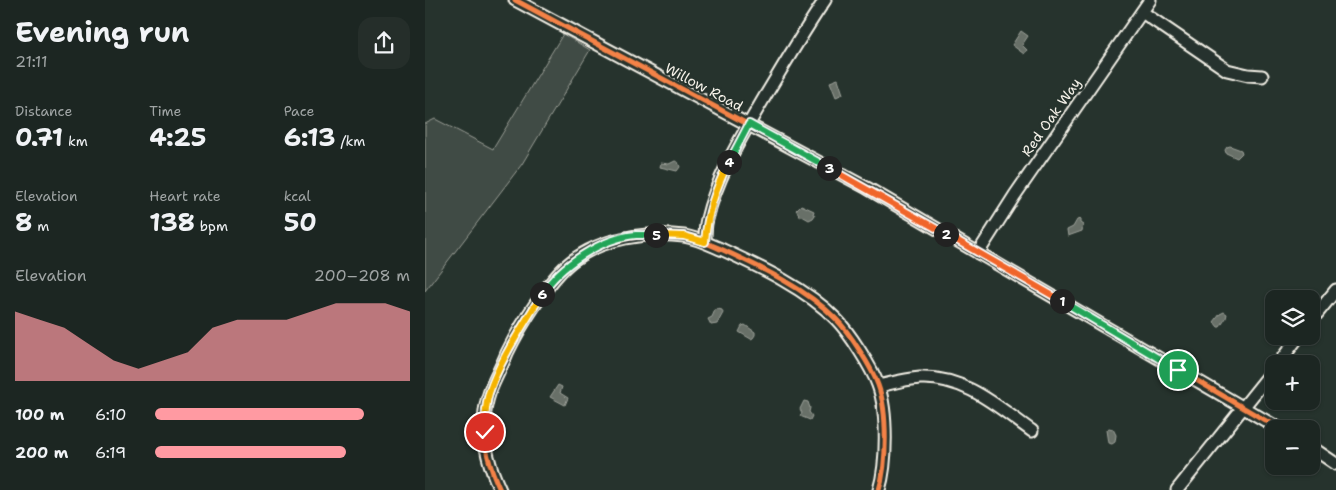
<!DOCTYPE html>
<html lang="en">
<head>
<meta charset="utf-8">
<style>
  body { margin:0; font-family:"Shantell Sans",sans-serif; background:#252e2a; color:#f1f3f6; height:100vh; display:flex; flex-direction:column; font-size:19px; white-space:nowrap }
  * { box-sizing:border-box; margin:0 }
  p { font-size:16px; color:#a0a5a5 }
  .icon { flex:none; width:28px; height:28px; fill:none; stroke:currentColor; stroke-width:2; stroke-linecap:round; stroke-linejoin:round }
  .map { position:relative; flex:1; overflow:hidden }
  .panel { display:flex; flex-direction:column; background:#1c2622; width:425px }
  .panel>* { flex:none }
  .tools { position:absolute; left:840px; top:290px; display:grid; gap:10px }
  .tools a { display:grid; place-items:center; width:55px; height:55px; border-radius:10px; background:#1c2622; box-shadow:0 1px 4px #0004,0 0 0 1px #3a4340; font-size:25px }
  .pin { position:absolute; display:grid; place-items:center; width:42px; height:42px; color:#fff; margin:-21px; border:2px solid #fff; border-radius:50%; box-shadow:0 1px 5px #0007 }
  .km { position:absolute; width:25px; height:25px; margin:-12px; border-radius:50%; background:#222; color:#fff; font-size:14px; line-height:25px; text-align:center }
  .round { display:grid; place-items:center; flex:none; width:52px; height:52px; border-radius:15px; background:#252e2a }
  .head { display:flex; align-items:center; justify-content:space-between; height:85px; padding:0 15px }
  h1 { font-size:28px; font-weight:700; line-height:38px }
  .metrics { display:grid; grid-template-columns:repeat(3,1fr); gap:8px; height:85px; padding:5px 15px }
  .metrics div { display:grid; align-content:center }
  .metrics b { font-size:25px; font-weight:700 }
  .metrics small { font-size:14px; font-weight:400 }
  .metrics p { font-size:14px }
  .chart { height:140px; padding:10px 15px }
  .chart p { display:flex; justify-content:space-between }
  .chart svg { width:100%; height:90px; margin-top:5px; fill:#ff9aa2; opacity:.7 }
  ul { padding:0 15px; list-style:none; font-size:16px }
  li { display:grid; grid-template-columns:80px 60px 1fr; align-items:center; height:38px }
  li i { height:12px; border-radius:6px; background:#ff9aa2 }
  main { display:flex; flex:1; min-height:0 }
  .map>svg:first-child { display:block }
</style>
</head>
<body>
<main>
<section class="panel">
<div class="head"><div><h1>Evening run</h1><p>21:11</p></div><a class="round"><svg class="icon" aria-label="share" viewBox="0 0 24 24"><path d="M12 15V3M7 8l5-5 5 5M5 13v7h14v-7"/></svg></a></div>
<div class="metrics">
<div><p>Distance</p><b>0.71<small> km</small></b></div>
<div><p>Time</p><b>4:25</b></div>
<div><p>Pace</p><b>6:13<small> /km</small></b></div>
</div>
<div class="metrics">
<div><p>Elevation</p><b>8<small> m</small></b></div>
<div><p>Heart rate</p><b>138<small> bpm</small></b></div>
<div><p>kcal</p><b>50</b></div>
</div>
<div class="chart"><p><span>Elevation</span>200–208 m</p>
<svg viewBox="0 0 160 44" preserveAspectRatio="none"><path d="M0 44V10L10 14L20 18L30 26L40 34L50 38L60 34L70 30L80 18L90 14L100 14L110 14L120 10L130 6L140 6L150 6L160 10V44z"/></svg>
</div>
<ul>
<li><b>100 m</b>6:10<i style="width:82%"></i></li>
<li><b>200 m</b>6:19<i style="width:75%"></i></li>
</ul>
</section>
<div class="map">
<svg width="911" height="490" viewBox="0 0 911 490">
  <rect width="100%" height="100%" fill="#26332d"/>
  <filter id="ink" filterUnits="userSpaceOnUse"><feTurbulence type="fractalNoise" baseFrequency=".02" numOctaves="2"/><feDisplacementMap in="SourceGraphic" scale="10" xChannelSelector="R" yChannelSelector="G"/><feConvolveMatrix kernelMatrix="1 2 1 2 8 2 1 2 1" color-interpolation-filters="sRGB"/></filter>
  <g filter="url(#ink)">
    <path fill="#414b45" stroke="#9a9e96" d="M138,34L165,50L97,164L0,291V124L10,119L68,149Z"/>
    <g fill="#676f68" stroke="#9fa39b">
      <path d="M596,31L603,36L597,45L602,50L599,54L587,45Z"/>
      <path d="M413,79L418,94L411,97L405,82Z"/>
      <path d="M805,146L816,150L817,153L812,158L801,153L800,150L802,147Z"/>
      <path d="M250,161L253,162L255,167L252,171L235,167L236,163L244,164Z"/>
      <path d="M376,205L389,211L388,214L390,215L388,218L384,220L377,216L376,217L373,215L374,214L371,210Z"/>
      <path d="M655,219V223L658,225L657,231L643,236L642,230L648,227L652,220Z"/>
      <path d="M293,309L297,310L298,313L292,324L286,325L283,319L287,317L290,310Z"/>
      <path d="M799,312L802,314L801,318L795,327H793L789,322L795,314Z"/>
      <path d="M320,325L330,332V335L328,338L326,339L314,332L317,326Z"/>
      <path d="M133,385L137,387L135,393L143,398L140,405L125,397Z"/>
      <path d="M379,401L383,402L385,408L384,412L387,416L385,420L375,416L377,413L375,409Z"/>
      <path d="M684,428L688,429L691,435L690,442L687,444L683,443L681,430Z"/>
    </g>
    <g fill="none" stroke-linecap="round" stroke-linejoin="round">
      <defs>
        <g id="minor">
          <path d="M90,0L442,188L855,429"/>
          <path d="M717,12L802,70L823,75L837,76"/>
          <path d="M280,242C280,235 280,226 282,219C292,176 317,136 339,98C359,65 378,32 400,0"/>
          <path d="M553,253L590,195L725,0"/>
          <path d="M886,321L911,290"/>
          <path d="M853,364L874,336"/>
          <path d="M454,386C467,383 481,379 495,378C540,376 573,407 607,431"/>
          <path d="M886,447L911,464"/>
          <path d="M75,490C61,460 53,424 65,391C70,378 77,366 82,353C95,326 124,279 147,261C177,238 222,231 259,236C272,238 286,245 298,250C335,267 382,289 411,319C424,332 447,368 453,385C463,412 462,464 454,490"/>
          <path d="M752,490L849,369"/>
        </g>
      </defs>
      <use href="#minor" stroke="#f4f1e8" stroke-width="15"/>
      <use href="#minor" stroke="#26332d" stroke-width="11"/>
      <defs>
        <g id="cycleway">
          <path d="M90,0L442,188L855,429"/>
          <path d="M75,490C61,460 53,424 65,391C70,378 77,366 82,353C95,326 124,279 147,261C177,238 222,231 259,236C272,238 286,245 298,250C335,267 382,289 411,319C424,332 447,368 453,385C463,412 462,464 454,490"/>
        </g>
      </defs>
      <use href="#cycleway" stroke="#26332d" stroke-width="8"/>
      <use href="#cycleway" stroke="#f48246" stroke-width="5"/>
    </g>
  </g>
  <g fill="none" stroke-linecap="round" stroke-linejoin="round" filter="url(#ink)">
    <defs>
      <path id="split-1" d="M637,301L753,370"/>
      <path id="split-2" d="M521,234L637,301"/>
      <path id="split-3" d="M404,168L521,234"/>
      <path id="split-4" d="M304,162L324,124L404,168"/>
      <path id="split-5" d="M231,235L259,236L280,242C282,214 291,187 304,162"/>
      <path id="split-6" d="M117,294C135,265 177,238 211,235C218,235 225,235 231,235"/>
      <path id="split-7" d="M60,432C60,419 60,406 64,393C75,359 99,325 117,294"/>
    </defs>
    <use href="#split-1" stroke="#fff" stroke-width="10"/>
    <use href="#split-2" stroke="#fff" stroke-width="10"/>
    <use href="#split-3" stroke="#fff" stroke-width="10"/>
    <use href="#split-4" stroke="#fff" stroke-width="10"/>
    <use href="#split-5" stroke="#fff" stroke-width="10"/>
    <use href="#split-6" stroke="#fff" stroke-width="10"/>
    <use href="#split-7" stroke="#fff" stroke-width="10"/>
    <use href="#split-1" stroke="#22a559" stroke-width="6"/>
    <use href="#split-2" stroke="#f0652b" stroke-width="6"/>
    <use href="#split-3" stroke="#f0652b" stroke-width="6"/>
    <use href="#split-4" stroke="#22a559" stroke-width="6"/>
    <use href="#split-5" stroke="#f5b400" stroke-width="6"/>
    <use href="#split-6" stroke="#22a559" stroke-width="6"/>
    <use href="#split-7" stroke="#f5b400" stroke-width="6"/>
  </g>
  <g text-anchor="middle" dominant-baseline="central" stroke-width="4.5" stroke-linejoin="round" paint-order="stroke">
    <g font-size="14" fill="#f4f1e8" stroke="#26332d">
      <text transform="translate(279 87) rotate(28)">Willow Road</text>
      <text transform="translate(626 117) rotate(-55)">Red Oak Way</text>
    </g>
  </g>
</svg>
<div class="tools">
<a><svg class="icon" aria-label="layers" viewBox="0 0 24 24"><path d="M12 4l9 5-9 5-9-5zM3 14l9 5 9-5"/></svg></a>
<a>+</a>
<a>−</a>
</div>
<div class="pin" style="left:753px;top:370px;background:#1e9e55"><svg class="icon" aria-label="arrive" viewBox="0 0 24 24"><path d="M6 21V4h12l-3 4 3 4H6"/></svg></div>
<div class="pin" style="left:60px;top:432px;background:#d93025"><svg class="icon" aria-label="check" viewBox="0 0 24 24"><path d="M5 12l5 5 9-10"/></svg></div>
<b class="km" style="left:637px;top:301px">1</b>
<b class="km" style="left:521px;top:234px">2</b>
<b class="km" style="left:404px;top:168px">3</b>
<b class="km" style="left:304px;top:162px">4</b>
<b class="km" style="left:231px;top:235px">5</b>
<b class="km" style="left:117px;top:294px">6</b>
</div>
</main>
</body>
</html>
